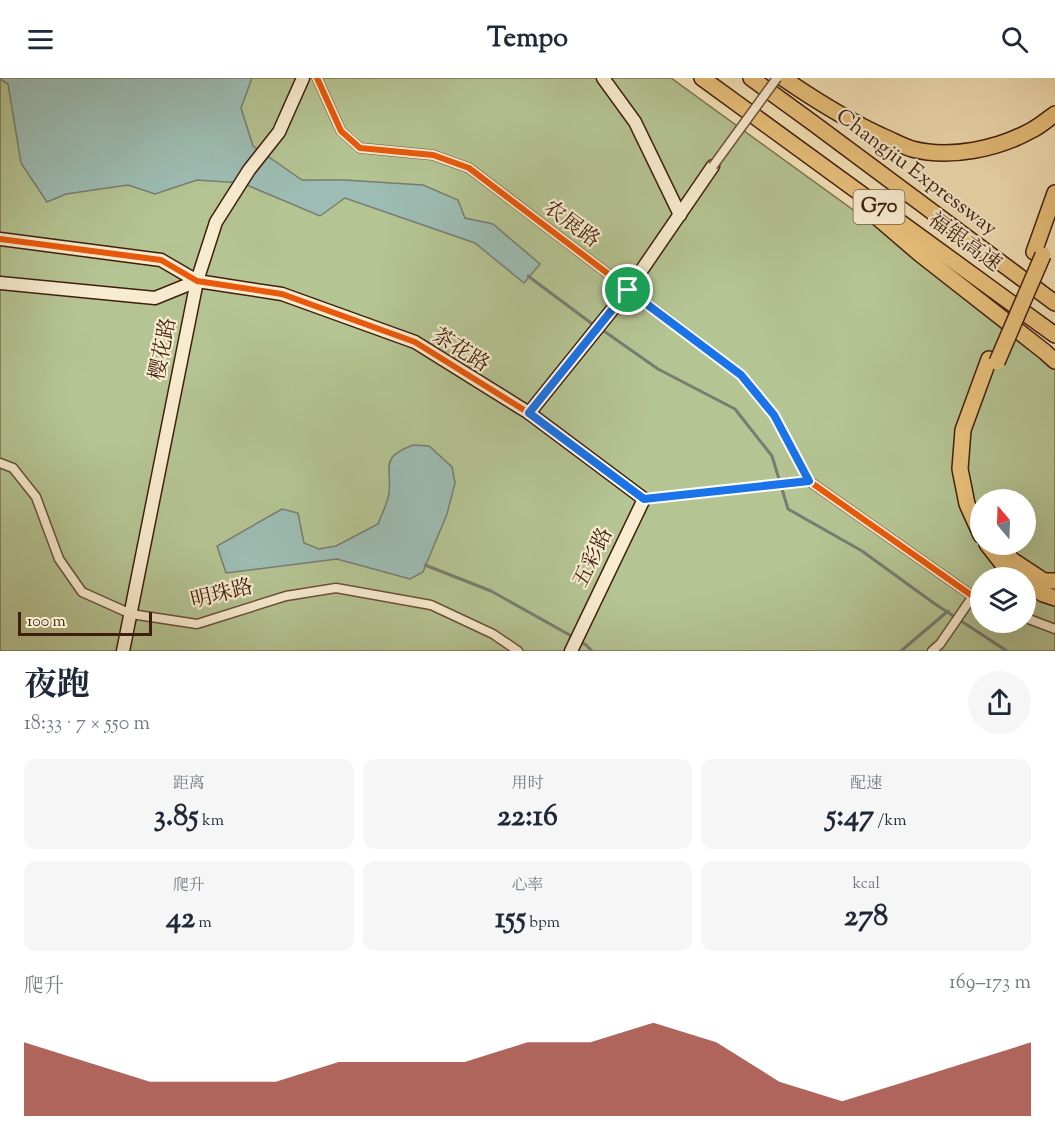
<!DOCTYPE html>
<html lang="zh">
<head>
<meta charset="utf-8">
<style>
  body { margin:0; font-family:"Sorts Mill Goudy","Noto Serif SC",serif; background:#f6f6f7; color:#1f2937; height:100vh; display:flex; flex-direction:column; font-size:22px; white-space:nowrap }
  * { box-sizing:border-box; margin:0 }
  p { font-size:20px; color:#747a83 }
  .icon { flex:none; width:33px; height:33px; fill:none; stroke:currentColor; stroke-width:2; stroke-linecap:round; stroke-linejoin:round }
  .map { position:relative; height:573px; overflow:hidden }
  .details { display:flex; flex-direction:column; background:#fff; flex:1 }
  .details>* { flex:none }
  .needle { width:39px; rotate:341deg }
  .fabs { position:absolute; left:970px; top:411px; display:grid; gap:12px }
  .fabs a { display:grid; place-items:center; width:66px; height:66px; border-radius:50%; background:#fff; box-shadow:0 6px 24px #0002; font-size:30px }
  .scale { position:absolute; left:18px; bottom:15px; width:134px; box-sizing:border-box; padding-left:6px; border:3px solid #401e0d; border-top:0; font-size:16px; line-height:21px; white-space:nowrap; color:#401e0d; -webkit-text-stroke:4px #f8ecd0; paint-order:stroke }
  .pin { position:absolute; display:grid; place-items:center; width:51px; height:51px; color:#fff; margin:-26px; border:3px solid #fff; border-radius:50%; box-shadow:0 2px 6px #0007 }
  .round { display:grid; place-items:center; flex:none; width:63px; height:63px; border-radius:32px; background:#f6f6f7 }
  .overview { display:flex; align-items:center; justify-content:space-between; height:102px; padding:0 24px }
  h1 { font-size:33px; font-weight:700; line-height:45px }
  .figures { display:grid; grid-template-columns:repeat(3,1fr); gap:9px; height:102px; padding:6px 24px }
  .figures div { display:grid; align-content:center; border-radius:12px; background:#f6f6f7; text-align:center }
  .figures b { font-size:30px; font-weight:700 }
  .figures small { font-size:16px; font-weight:400 }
  .figures p { font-size:16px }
  .chart { height:168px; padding:12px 24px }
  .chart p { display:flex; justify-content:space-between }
  .chart svg { width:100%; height:108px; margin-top:6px; fill:#8f2418; opacity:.7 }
  header { display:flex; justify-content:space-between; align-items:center; height:78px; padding:0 24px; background:#fff; font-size:27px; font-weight:700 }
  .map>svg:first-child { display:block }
</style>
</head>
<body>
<header><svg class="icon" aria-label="menu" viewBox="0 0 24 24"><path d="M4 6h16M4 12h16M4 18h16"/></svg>Tempo<svg class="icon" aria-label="search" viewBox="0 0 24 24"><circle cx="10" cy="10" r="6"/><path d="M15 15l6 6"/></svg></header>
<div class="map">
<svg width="1055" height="573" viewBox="0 0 1055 573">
  <rect width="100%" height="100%" fill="#f4e2b6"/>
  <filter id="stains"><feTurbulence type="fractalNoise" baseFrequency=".00333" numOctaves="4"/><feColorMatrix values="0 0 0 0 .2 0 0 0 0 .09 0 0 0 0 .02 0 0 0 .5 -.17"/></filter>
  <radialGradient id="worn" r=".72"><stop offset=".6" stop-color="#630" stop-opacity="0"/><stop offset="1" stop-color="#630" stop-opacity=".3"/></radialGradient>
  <path fill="#b5c493" stroke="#7a7150" stroke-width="1.5" fill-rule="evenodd" d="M0,0H671L1055,278V573H0ZM981,422H1026V466H981ZM981,500H1026V544H981Z"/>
  <g fill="#9dbdb4" stroke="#787d71" stroke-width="1.5">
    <path d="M0,0H252L241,30L253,68L302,102H344L423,107L458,122L465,140L493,146L540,186L524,205L475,165L345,120L320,138L242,105L197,102L155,116L128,107L66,116L47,124L21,85L8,6L0,1Z"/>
    <path d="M413,367L429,368L452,389L455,405L447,436L423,494L410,501L337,481L226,495L217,468L282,431L298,435L304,465L319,471L336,468L378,446C381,437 388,425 389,415C392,388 379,380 413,367Z"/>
  </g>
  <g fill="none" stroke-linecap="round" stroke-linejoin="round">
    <g stroke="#787d71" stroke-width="3">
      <path d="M528,198L595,248"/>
      <path d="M601,251L658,291L735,331L772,378L788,431L862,473L935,526L1007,573"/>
      <path d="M425,487L491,513L575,560"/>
      <path d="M580,563L586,567L592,573"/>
      <path d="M901,573L948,533"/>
    </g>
    <defs>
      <g id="street">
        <path d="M317,0L341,53L360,70L433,77L469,90L741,297L774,337L809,403L981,524"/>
        <path d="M0,385L13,390L36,419L59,481L82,514L131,536L197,546L286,518L336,510L431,527L493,556L518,573"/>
        <path d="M644,421L809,403"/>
        <path d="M1026,540L1055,551"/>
        <path d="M932,573L940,566L973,518"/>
      </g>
      <g id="secondary">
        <path d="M603,0L635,44L680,137"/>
        <path d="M0,161L161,182L197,203L282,216L415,264L529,335L644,421L571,573"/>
        <path d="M0,205L155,220L197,203"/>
        <path d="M529,335L628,212L713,88"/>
        <path d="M123,573L197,203L216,144L249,92L279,54L303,0"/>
      </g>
      <g id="highway">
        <path d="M702,0L1055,257"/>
        <path d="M751,0L813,45L1055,225"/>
        <path d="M783,0C815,22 847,42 882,58C892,62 902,68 912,71C950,81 998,71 1032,52C1040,48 1048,41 1055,36"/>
        <path d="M871,134L920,176L1045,274L1055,283"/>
        <path d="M1034,174L1055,115"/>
        <path d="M981,457L967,426L960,391L963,352L989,281"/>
        <path d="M987,466L1005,489L1020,500"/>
        <path d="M999,466L1012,482L1044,503H1055"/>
        <path d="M1026,504L1043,516L1055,520"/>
      </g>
    </defs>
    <use href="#street" stroke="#6d4f37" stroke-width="11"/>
    <use href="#secondary" stroke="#401e0d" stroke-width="15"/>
    <use href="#highway" stroke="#401e0d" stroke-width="18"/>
    <use href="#street" stroke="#f8ecd0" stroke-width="8"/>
    <use href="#secondary" stroke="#f8ecd0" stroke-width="12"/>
    <use href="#highway" stroke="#eac17b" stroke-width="15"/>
    <defs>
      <path id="street-bridge" d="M713,88L777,0"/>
      <path id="highway-bridge" d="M997,284L1043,177"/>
    </defs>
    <use href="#street-bridge" stroke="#6d4f37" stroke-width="11" stroke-linecap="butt"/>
    <use href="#highway-bridge" stroke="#401e0d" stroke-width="18" stroke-linecap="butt"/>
    <use href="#street-bridge" stroke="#f8ecd0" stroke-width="8"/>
    <use href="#highway-bridge" stroke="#eac17b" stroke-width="15"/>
    <defs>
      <g id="cycleway">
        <path d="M317,0L341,53L360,70L433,77L469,90L741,297L774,337L809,403L981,524"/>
        <path d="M0,161L161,182L197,203L282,216L415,264L529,335L644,421"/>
      </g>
    </defs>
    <use href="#cycleway" stroke="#f8ecd0" stroke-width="10"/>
    <use href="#cycleway" stroke="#e8590c" stroke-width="6"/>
  </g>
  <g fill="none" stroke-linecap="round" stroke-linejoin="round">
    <defs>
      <path id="route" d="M628,212L741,297L774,337L809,403L644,421L529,335Z"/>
    </defs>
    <use href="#route" stroke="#fff" stroke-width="12"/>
    <use href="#route" stroke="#1a73e8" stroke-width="8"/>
  </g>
  <g text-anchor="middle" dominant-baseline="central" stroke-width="4.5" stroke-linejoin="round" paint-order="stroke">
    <rect fill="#f8ecd0" stroke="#775c48" stroke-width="1.5" x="853.5" y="112" width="51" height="34" rx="4.5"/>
    <g font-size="20" font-weight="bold" fill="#401e0d">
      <text x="879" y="129">G70</text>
    </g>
    <g font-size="21" fill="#401e0d" stroke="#f8ecd0">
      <text transform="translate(916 95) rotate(37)">Changjiu Expressway</text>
      <text transform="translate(571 147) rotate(37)">农展路</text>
      <text transform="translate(964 165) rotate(36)">福银高速</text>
      <text transform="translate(164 271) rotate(-79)">樱花路</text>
      <text transform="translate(460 273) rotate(32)">茶花路</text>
      <text transform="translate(594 480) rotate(-64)">五彩路</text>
      <text transform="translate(222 517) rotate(-14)">明珠路</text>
    </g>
  </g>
  <rect width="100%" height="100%" filter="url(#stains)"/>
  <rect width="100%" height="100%" fill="url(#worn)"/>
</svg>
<div class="fabs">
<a><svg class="needle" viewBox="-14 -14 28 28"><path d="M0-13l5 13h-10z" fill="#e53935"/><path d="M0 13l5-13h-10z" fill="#747a83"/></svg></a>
<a><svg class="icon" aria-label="layers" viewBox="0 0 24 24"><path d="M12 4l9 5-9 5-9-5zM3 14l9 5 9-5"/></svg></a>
</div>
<div class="scale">100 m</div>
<div class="pin" style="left:628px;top:212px;background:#1e9e55"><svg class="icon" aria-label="arrive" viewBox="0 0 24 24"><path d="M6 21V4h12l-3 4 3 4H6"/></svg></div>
</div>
<section class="details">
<div class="overview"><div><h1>夜跑</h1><p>18:33 · 7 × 550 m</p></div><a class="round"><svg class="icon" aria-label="share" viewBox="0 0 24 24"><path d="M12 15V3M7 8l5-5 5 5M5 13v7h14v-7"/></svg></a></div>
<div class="figures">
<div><p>距离</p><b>3.85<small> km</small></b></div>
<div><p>用时</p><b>22:16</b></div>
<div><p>配速</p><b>5:47<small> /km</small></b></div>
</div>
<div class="figures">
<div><p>爬升</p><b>42<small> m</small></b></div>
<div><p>心率</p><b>155<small> bpm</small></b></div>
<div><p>kcal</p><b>278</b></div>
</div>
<div class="chart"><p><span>爬升</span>169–173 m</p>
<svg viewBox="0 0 160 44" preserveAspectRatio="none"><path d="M0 44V14L10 22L20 30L30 30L40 30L50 22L60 22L70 22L80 14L90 14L100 6L110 14L120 30L130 38L140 30L150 22L160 14V44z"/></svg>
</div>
</section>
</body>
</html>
